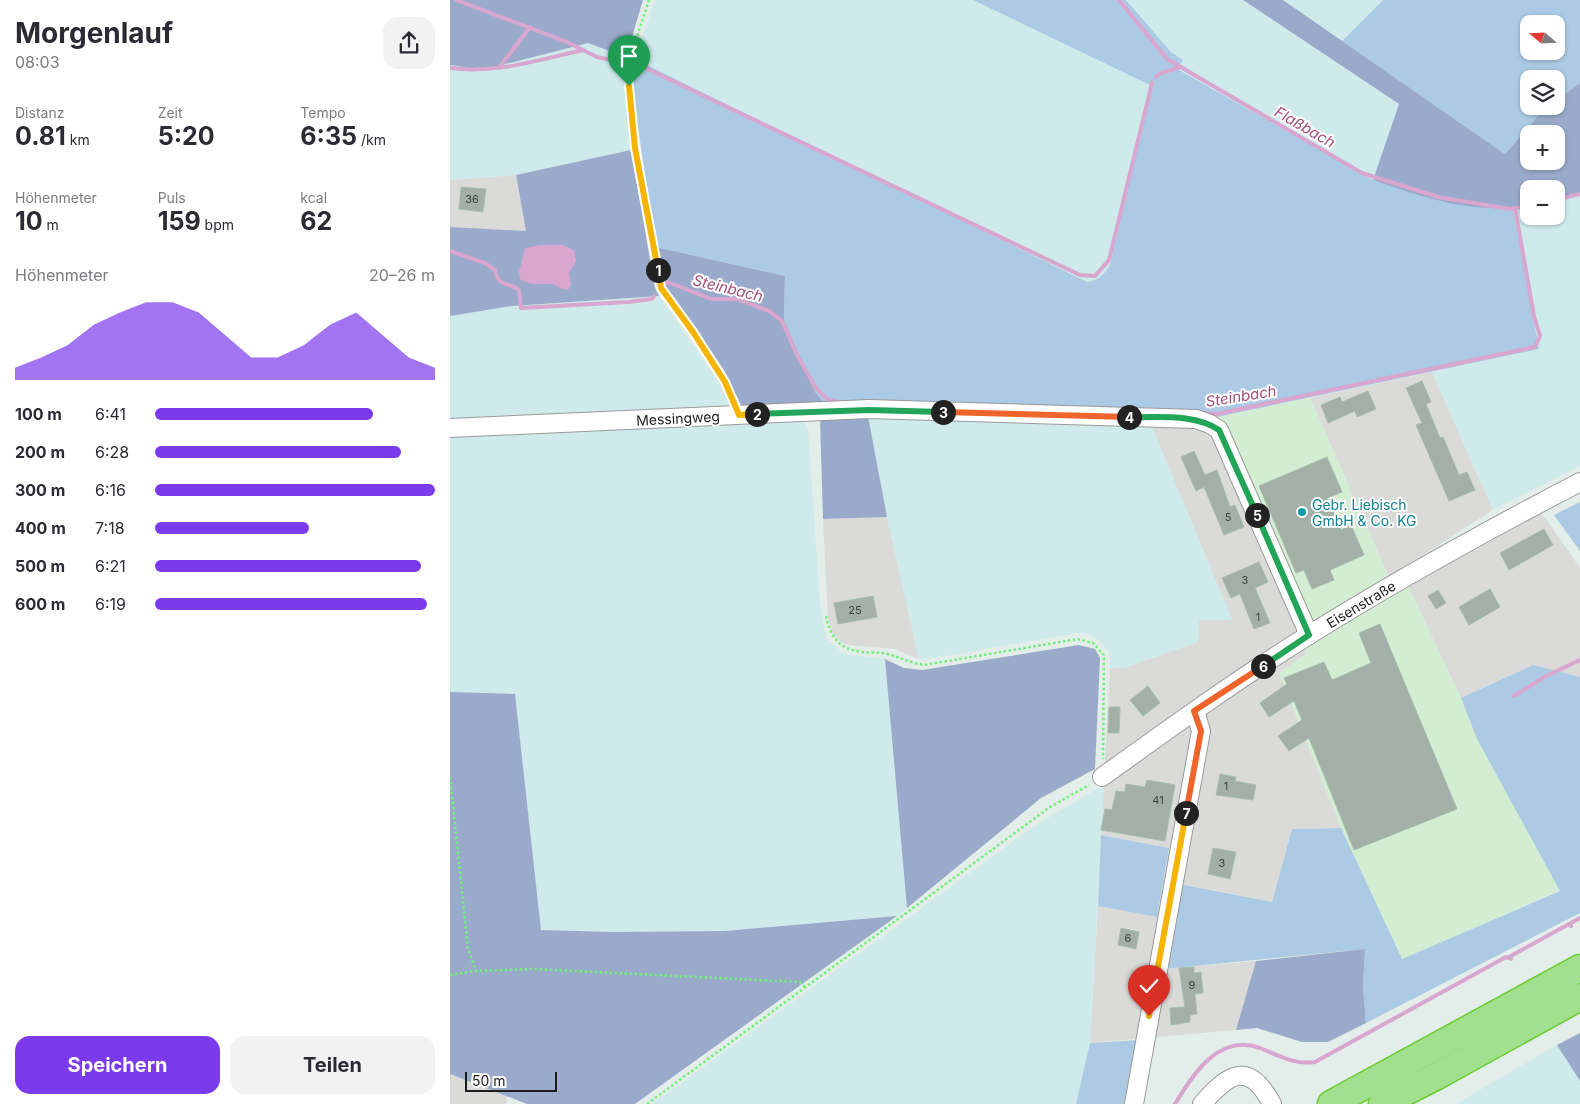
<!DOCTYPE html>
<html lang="de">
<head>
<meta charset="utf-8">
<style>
  body { margin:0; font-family:Inter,sans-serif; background:#f2f2f3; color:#2b2b33; height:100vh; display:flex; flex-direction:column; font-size:19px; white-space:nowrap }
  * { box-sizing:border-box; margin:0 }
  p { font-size:16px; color:#7c7c81 }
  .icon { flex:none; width:28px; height:28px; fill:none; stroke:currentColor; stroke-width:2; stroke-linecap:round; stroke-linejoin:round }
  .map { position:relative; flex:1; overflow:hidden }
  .drawer { display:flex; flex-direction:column; background:#fff; width:450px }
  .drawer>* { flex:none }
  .needle { width:32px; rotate:289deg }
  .fabs { position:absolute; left:1070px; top:15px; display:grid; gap:10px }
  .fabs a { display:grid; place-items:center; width:45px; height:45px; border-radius:10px; background:#fff; box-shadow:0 1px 4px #0004; font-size:25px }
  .scale { position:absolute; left:15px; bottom:12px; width:92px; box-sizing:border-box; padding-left:5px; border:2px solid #1d1d1d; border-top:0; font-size:14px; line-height:18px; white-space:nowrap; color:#1d1d1d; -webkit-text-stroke:4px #fff; paint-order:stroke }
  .pin { position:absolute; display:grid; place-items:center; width:42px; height:42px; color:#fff; margin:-51px -21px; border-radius:50% 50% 50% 0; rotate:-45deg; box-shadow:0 0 5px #0007 }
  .pin .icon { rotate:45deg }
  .km { position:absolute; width:25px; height:25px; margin:-12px; border-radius:50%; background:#222; color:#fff; font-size:14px; line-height:25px; text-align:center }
  .round { display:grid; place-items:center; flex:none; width:52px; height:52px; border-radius:15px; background:#f2f2f3 }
  .summary { display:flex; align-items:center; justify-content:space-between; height:85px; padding:0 15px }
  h1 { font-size:28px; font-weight:700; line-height:38px }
  .stats { display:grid; grid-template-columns:repeat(3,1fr); gap:8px; height:85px; padding:5px 15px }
  .stats div { display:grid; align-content:center }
  .stats b { font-size:25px; font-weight:700 }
  .stats small { font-size:14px; font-weight:400 }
  .stats p { font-size:14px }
  .chart { height:140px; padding:10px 15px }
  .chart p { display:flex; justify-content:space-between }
  .chart svg { width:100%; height:90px; margin-top:5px; fill:#7c3aed; opacity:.7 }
  .action { display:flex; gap:10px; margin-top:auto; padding:10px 15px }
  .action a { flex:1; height:58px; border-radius:15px; background:#7c3aed; color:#fff; font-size:20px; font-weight:700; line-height:58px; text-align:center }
  .action a+a { background:#f2f2f3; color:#2b2b33 }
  ul { padding:0 15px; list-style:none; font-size:16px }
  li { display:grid; grid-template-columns:80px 60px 1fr; align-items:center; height:38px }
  li i { height:12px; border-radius:6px; background:#7c3aed }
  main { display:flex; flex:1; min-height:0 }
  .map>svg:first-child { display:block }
</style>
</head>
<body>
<main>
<section class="drawer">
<div class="summary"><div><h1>Morgenlauf</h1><p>08:03</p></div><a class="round"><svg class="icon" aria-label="share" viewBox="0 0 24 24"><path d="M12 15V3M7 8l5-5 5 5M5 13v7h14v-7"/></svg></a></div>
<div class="stats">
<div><p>Distanz</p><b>0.81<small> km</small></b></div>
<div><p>Zeit</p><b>5:20</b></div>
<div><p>Tempo</p><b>6:35<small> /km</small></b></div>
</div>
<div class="stats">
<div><p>Höhenmeter</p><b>10<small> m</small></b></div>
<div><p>Puls</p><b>159<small> bpm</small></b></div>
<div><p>kcal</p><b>62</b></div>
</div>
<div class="chart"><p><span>Höhenmeter</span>20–26 m</p>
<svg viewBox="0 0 160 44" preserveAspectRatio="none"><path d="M0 44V38L10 33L20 27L30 17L40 11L50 6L60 6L70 11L80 22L90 33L100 33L110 27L120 17L130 11L140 22L150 33L160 38V44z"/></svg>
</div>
<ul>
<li><b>100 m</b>6:41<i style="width:78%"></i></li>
<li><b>200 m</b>6:28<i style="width:88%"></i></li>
<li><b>300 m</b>6:16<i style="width:100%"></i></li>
<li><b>400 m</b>7:18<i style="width:55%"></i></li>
<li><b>500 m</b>6:21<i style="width:95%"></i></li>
<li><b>600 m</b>6:19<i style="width:97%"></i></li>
</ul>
<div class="action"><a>Speichern</a><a>Teilen</a></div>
</section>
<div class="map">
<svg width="1130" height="1104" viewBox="0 0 1130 1104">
  <rect width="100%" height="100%" fill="#e3ede9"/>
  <g fill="#dadbd9">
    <path d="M66,175L76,231L0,228V180Z"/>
    <path d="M982,372L1043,510L939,577L860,398Z"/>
    <path d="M701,425L749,426L766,436L857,654L829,673L891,828L842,829L822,902L730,884L715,969L806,961L786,1030L640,1043L648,906L707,917L719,848L651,835L660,668H673L748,642L749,619L782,620Z"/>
    <path d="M1088,511L1097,520L1130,568V677L1083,665L1011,698L957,584Z"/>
    <path d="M437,517L469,659L445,649L397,645L388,640L382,632L378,617L373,519Z"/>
    <path d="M0,1074L57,1096L56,1104H0Z"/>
  </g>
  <path fill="#d3edd3" d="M860,398L939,577L947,591L957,584L1011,698L1027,739L1110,890L952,960L891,828L829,673L857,654L847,631L862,624L767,417Z"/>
  <g fill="#cfeaeb">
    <path d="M205,0H523L702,86L660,265L654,275L645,281L637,282L185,59Z"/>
    <path d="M676,0H793L949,104L923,180L727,69L732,60L721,52Z"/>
    <path d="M833,0H933L892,41Z"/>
    <path d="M138,43L176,57L175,86L181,150L66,175L0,180V65L32,70Z"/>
    <path d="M1130,194V466L1043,510L982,372L1089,349L1063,208L1079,205V216H1106V199Z"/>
    <path d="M209,296L270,384L281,407L0,420V316L62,306Z"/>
    <path d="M418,416L701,425L782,620H749L748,642L673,668H660V653L650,641L638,634L627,633L478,659H469L437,517Z"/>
    <path d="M353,419L358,430L370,603L376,638L394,654L435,659L457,908L447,916L275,931L164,932L91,930L65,694L0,692V433Z"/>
    <path d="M654,785L640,1043L626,1104H202L586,825Z"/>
    <path d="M1107,1045L1130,1081V1104H1006Z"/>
  </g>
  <g fill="#accae4" fill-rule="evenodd">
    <path d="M523,0H676L721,52L733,60L727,69L923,180L986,200L1038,207L1063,208L1089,349L767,417L436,405H376L365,392L334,319L335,276L206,247L183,94L185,59L637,282C649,280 654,275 660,265L702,86Z"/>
    <path d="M933,0H1130V83L1106,100V79H1079V106H1097L1055,154L892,41ZM1079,24H1106V51H1079Z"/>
    <path d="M1130,502V551L1104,515Z"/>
    <path d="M1083,665L1130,677V913L916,1023L913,986L915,949L715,969L729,884L822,902L842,829L891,828L952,959L1110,891L1027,739L1011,698Z"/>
    <path d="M651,835L719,848L707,917L648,906Z"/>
    <path d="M690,1040L677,1104H626L640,1043Z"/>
  </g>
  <g fill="#9aaaca" fill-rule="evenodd">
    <path d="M0,0H193L176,57L138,43L32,70L0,65Z"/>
    <path d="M793,0H833L1055,154L1095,108L1106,106V100L1130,83V194L1106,199V189H1079V205C1028,216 970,197 923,180L949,104ZM1079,134H1106V161H1079Z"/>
    <path d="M181,150L205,288L209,296L62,306L0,316V227L76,231L66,175Z"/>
    <path d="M206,247L335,276L334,319L365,392L376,405L292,407L274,370L213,282Z"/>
    <path d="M418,416L437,517L373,519L370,418Z"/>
    <path d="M629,645L645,649L650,658L645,769L591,798L457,908L435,659L454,668L472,670Z"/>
    <path d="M0,692L65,694L91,930L164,932L275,931L447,916L185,1104H77L0,1074Z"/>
    <path d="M915,949L913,986L916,1023L878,1042H852L807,1028L786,1030L806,961Z"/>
    <path d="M1130,1033V1081L1107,1045Z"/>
  </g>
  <path fill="#d8a6cf" d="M90,245H113L124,250L126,261L119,273L121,284L119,289C111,291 108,285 101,284C88,283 82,287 70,279L69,272L75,248Z"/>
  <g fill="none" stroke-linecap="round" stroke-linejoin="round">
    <g stroke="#d8a6cf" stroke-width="4">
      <path d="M6,0L117,42L147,57L169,62"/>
      <path d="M669,0L717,59L912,173L988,197L1060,209L1079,206"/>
      <path d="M183,62L630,275L645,276L659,260L702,83"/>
      <path d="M0,68C45,74 89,60 133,50"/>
      <path d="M49,68L80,27"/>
      <path d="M706,77L711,73L731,67"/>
      <path d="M1106,200L1130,194"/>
      <path d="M0,251L35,263L45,270C49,289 58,281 69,290L71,308L178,302L202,299L204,296"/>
      <path d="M213,285L218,282L261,299H287L319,311L332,321L347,355L366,388L378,400L389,402"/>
      <path d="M753,413L767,414L1085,347L1090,336L1084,316L1065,208"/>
      <path d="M1064,696L1096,676L1130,660"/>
      <path d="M1119,924L1130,918"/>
      <path d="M1059,957L1119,924L1121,926"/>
      <path d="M725,1104C743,1074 769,1033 810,1048C830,1056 844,1065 865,1062L1056,957L1061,959"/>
    </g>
  </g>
  <g fill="#a3afa7" stroke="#a6beb0">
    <path d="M11,187L36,189L33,212L9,209Z"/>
    <path d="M972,381L981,402L976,404L990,438L993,437L1009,475L1017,472L1025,490L999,501L966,425L972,423L956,388Z"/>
    <path d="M918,391L926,409L907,417L905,411L878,423L871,405L890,397L892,402Z"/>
    <path d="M744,451L755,475L767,470L780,507L785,505L794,527L774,535L754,487L746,491L731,457Z"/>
    <path d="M877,457L892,492L877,498L891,530L901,525L914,555L880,570L884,580L862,589L854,570L846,573L809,486Z"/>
    <path d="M1094,529L1103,545L1059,570L1050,553Z"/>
    <path d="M809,562L818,582L805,588L820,623L804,629L790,594L781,598L772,578Z"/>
    <path d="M1040,589L1050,607L1019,625L1009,607Z"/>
    <path d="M988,590L996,603L986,609L978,596Z"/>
    <path d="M423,596L427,617L388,624L384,603Z"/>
    <path d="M930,624L1007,809L904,850L859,738L839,751L828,736L852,720L844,701L819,717L810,703L837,684L834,678L874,662L882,680L921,663L909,633Z"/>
    <path d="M698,686L710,703L693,716L680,700Z"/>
    <path d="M659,707H670L669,733H658Z"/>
    <path d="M770,774L786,777L785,781L806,785L803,800L766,795Z"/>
    <path d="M697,780L725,785L715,841L651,830L655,809L662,810L666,791L675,792L676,784L695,787Z"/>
    <path d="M763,848L786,852L780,879L758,874Z"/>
    <path d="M671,928L689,932L686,949L668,945Z"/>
    <path d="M744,967V973L751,972L753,993L745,994L747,1014L740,1015V1022L721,1025L720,1008L735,1007L729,968Z"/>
  </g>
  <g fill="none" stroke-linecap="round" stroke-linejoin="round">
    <defs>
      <g id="minor">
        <path d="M0,428L419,409L746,419L760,424L769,430L859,635"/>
        <path d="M652,777C720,728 788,679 859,635C947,580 1038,530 1130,482"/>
        <path d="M684,1104L751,731L745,711"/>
        <path d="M752,1104C779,1073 799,1060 822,1104"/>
      </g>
      <g id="highway">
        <path d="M881,1104L1130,968"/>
        <path d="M932,1104L985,1077L1130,997"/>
      </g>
    </defs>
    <use href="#minor" stroke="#9a9a9a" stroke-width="20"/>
    <use href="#highway" stroke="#6bcb30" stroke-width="29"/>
    <g stroke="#71f07a" stroke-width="2.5" stroke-dasharray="2.5 2.5" stroke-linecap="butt">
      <path d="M199,0L181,55L179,86L185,148L211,288L243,332L275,382L283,400"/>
      <path d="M376,616C381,638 389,650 414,652C421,653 430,652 437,654C452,658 458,662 474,665L628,639L643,643L654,655L653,759"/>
      <path d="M0,777L18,948L26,971L83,969L350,982L355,987"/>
      <path d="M0,975L26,971"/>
      <path d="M197,1104L600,807L639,785"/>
    </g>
    <use href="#minor" stroke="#fff" stroke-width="18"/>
    <use href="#highway" stroke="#a1e08f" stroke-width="26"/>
  </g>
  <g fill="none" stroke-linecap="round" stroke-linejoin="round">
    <defs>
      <path id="split-1" d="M179,86L185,148L208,270"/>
      <path id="split-2" d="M208,270L211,288L243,332L275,382L289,415L307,414"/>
      <path id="split-3" d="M307,414L419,410L493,412"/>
      <path id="split-4" d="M493,412L679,417"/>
      <path id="split-5" d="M679,417C708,418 744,413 769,430L807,515"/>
      <path id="split-6" d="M807,515L859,635L813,666"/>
      <path id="split-7" d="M736,813L751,731L744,711L813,666"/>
      <path id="split-8" d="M699,1016L736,813"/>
    </defs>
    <use href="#split-1" stroke="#fff" stroke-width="10"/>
    <use href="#split-2" stroke="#fff" stroke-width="10"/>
    <use href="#split-3" stroke="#fff" stroke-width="10"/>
    <use href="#split-4" stroke="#fff" stroke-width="10"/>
    <use href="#split-5" stroke="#fff" stroke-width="10"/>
    <use href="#split-6" stroke="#fff" stroke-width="10"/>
    <use href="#split-7" stroke="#fff" stroke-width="10"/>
    <use href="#split-8" stroke="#fff" stroke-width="10"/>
    <use href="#split-1" stroke="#f5b400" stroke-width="6"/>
    <use href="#split-2" stroke="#f5b400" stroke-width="6"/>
    <use href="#split-3" stroke="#22a559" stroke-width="6"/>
    <use href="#split-4" stroke="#f0652b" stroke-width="6"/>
    <use href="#split-5" stroke="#22a559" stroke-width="6"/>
    <use href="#split-6" stroke="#22a559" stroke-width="6"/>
    <use href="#split-7" stroke="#f0652b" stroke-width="6"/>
    <use href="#split-8" stroke="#f5b400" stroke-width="6"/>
  </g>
  <circle fill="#0f9aa8" stroke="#fff" stroke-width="2" cx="852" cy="512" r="5"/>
  <g text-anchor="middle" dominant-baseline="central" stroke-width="4" stroke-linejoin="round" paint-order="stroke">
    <g font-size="11" fill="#3e4240">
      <text x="22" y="199">36</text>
      <text x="778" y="517">5</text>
      <text x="795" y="580">3</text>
      <text x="405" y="610">25</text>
      <text x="808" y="617">1</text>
      <text x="776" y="786">1</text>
      <text x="708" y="800">41</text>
      <text x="772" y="863">3</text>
      <text x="678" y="938">6</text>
      <text x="742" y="985">9</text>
    </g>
    <g font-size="14" fill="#1d1d1d" stroke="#fff">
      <text transform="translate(228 418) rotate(-3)">Messingweg</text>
      <text transform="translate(911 604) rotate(-31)">Eisenstraße</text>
    </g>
    <g font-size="14" fill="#0d838f" stroke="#fff" text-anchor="start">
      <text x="862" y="504">Gebr. Liebisch<tspan x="862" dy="16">GmbH &amp; Co. KG</tspan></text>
    </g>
    <g font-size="15" font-style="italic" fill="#a5507e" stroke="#fff">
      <text transform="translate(855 127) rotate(30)">Flaßbach</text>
      <text transform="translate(278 288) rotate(14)">Steinbach</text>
      <text transform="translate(791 396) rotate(-9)">Steinbach</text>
    </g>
  </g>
</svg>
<div class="fabs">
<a><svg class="needle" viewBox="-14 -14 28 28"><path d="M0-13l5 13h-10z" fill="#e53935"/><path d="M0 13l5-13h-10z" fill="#7c7c81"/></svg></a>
<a><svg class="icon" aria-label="layers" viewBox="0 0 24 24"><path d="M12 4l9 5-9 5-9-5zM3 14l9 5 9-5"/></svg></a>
<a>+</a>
<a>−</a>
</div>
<div class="scale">50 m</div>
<div class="pin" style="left:179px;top:86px;background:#1e9e55"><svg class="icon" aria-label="arrive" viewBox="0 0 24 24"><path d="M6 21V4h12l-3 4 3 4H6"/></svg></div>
<div class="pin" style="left:699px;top:1016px;background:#d93025"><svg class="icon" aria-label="check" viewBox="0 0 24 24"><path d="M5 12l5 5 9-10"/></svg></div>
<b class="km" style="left:208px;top:270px">1</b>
<b class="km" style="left:307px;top:414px">2</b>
<b class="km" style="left:493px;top:412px">3</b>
<b class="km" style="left:679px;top:417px">4</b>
<b class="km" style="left:807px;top:515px">5</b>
<b class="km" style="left:813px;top:666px">6</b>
<b class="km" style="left:736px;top:813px">7</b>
</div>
</main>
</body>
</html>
